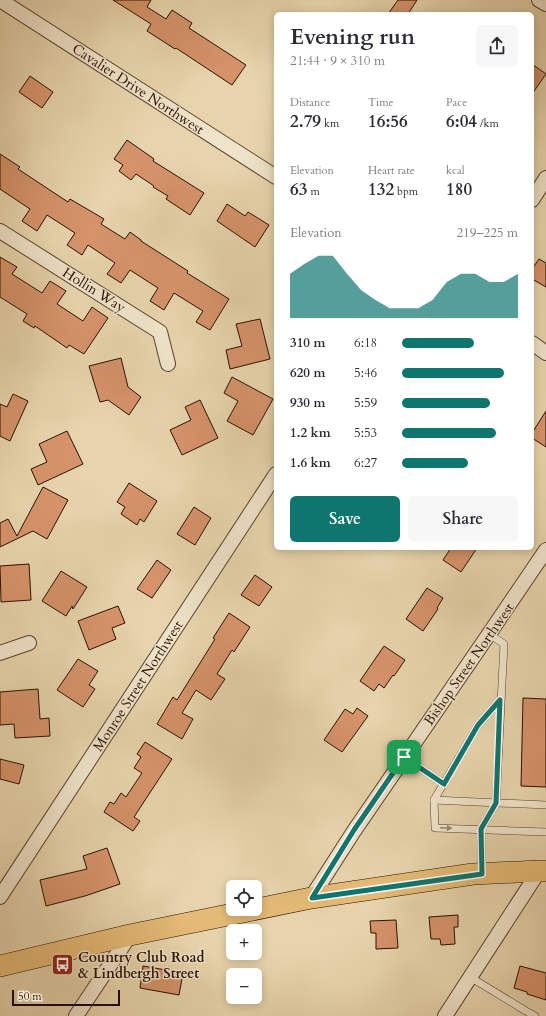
<!DOCTYPE html>
<html lang="en">
<head>
<meta charset="utf-8">
<style>
  body { margin:0; font-family:Cardo,serif; background:#f7f7f7; color:#2b2b33; height:100vh; display:flex; flex-direction:column; font-size:15px; white-space:nowrap }
  * { box-sizing:border-box; margin:0 }
  p { font-size:13px; color:#7c7c81 }
  .icon { flex:none; width:22px; height:22px; fill:none; stroke:currentColor; stroke-width:2; stroke-linecap:round; stroke-linejoin:round }
  .map { position:relative; flex:1; overflow:hidden }
  .drawer { position:absolute; left:274px; top:12px; width:260px; height:538px; display:flex; flex-direction:column; background:#fff; border-radius:6px; box-shadow:0 2px 10px #0003 }
  .drawer>* { flex:none }
  .tools { position:absolute; left:226px; top:880px; display:grid; gap:8px }
  .tools a { display:grid; place-items:center; width:36px; height:36px; border-radius:6px; background:#fff; box-shadow:0 2px 10px #0003; font-size:20px }
  .scale { position:absolute; left:12px; bottom:10px; width:108px; box-sizing:border-box; padding-left:4px; border:2px solid #291001; border-top:0; font-size:11px; line-height:14px; white-space:nowrap; color:#291001; -webkit-text-stroke:3px #efe3c9; paint-order:stroke }
  .pin { position:absolute; display:grid; place-items:center; width:34px; height:34px; color:#fff; margin:-17px; border-radius:8px; box-shadow:0 2px 6px #0006 }
  .round { display:grid; place-items:center; flex:none; width:42px; height:42px; border-radius:6px; background:#f7f7f7 }
  .head { display:flex; align-items:center; justify-content:space-between; height:68px; padding:0 16px }
  h1 { font-size:22px; font-weight:600; line-height:30px }
  .metrics { display:grid; grid-template-columns:repeat(3,1fr); gap:6px; height:68px; padding:4px 16px }
  .metrics div { display:grid; align-content:center }
  .metrics b { font-size:17px; font-weight:600 }
  .metrics small { font-size:11px; font-weight:400 }
  .metrics p { font-size:11px }
  .chart { height:112px; padding:8px 16px }
  .chart p { display:flex; justify-content:space-between }
  .chart svg { width:100%; height:72px; margin-top:4px; fill:#0f766e; opacity:.7 }
  .cta { display:flex; gap:8px; margin-top:auto; padding:8px 16px }
  .cta a { flex:1; height:46px; border-radius:6px; background:#0f766e; color:#fff; font-size:16px; font-weight:600; line-height:46px; text-align:center }
  .cta a+a { background:#f7f7f7; color:#2b2b33 }
  ul { padding:0 16px; list-style:none; font-size:13px }
  li { display:grid; grid-template-columns:64px 48px 1fr; align-items:center; height:30px }
  li i { height:10px; border-radius:5px; background:#0f766e }
  .map>svg:first-child { display:block }
</style>
</head>
<body>
<div class="map">
<svg width="546" height="1016" viewBox="0 0 546 1016">
  <rect width="100%" height="100%" fill="#e7d4ac"/>
  <filter id="stains"><feTurbulence type="fractalNoise" baseFrequency=".005" numOctaves="4"/><feColorMatrix values="0 0 0 0 .2 0 0 0 0 .09 0 0 0 0 .02 0 0 0 .5 -.17"/></filter>
  <radialGradient id="worn" r=".72"><stop offset=".6" stop-color="#630" stop-opacity="0"/><stop offset="1" stop-color="#630" stop-opacity=".3"/></radialGradient>
  <g fill="#d6936a" stroke="#291001">
    <path d="M113,0H151L147,7L166,19L172,10L192,23L189,28L246,65L232,85L176,48L175,49L147,31L151,24Z"/>
    <path d="M398,0H417L408,14H388Z"/>
    <path d="M532,64L546,74L532,94Z"/>
    <path d="M30,76L53,92L42,108L19,92Z"/>
    <path d="M127,140L154,159L153,161L204,193L190,215L166,199L168,196L153,187L154,186L136,174L131,180L119,171L123,165L114,159Z"/>
    <path d="M0,154L20,167L18,169L68,202L70,199L104,219L101,224L125,239L130,232L141,240V241L188,271L187,273L229,299L210,330L196,322L203,311L174,293L164,310L150,301L158,288L130,270L121,283L107,274L115,263L88,245L82,255L67,245L75,233L47,215L37,231L22,221L30,209L0,189Z"/>
    <path d="M227,204L245,216L248,212L269,225L255,247L217,221Z"/>
    <path d="M0,257L17,267L12,274L42,293L50,281L66,291L57,304L83,321L92,307L108,318L84,354L69,345L67,348L35,326L34,328L23,321L27,314L0,297Z"/>
    <path d="M539,259L546,263V287L532,279V269Z"/>
    <path d="M260,319L270,359L230,369L226,350L242,346L236,324Z"/>
    <path d="M121,358L128,387L141,397L129,415L108,400L100,402L89,366Z"/>
    <path d="M232,377L273,399L253,435L227,421L238,401L224,393Z"/>
    <path d="M13,394L28,401L10,441L0,436V404L7,407Z"/>
    <path d="M200,400L218,438L182,455L170,430L191,420L185,407Z"/>
    <path d="M546,411V447L532,438V433Z"/>
    <path d="M67,431L83,464L38,485L31,469L47,462L39,444Z"/>
    <path d="M129,483L157,501L144,522L140,519L137,525L121,514L125,507L117,502Z"/>
    <path d="M43,487L68,500L47,539L33,531L0,547V523L8,519L17,536Z"/>
    <path d="M194,507L211,518L195,545L177,534Z"/>
    <path d="M451,548H477L461,572L443,560Z"/>
    <path d="M157,560L171,570L152,598L137,589Z"/>
    <path d="M29,564L31,600L1,602L0,566Z"/>
    <path d="M61,571L87,587L73,609L72,606L66,616L42,601Z"/>
    <path d="M255,575L272,587L259,606L241,595Z"/>
    <path d="M427,588L443,598L437,608L438,609L423,631L406,619Z"/>
    <path d="M118,606L125,623L112,628L116,639L89,650L78,621Z"/>
    <path d="M229,613L250,627L234,652L232,650L217,674L225,679L211,700L196,690L182,713L193,719L182,739L157,724L173,697L177,700L215,639L213,638Z"/>
    <path d="M384,646L405,660L394,676L393,675L384,688L379,684L374,691L360,681Z"/>
    <path d="M78,659L98,671L89,685L95,689L83,707L57,690Z"/>
    <path d="M38,689L40,719L49,718L50,736L15,738L14,724L0,725V692Z"/>
    <path d="M523,698L546,699V787L521,786Z"/>
    <path d="M357,708L368,716L342,752L324,740L345,709L353,714Z"/>
    <path d="M145,742L172,759L134,817L140,821L133,831L104,812L110,802L114,804L121,793L126,797L142,773L134,768L141,757L137,754Z"/>
    <path d="M0,759L24,765L19,784L0,779Z"/>
    <path d="M107,848L120,884L85,896L46,906L40,880L87,869L83,856Z"/>
    <path d="M458,915V927H454L455,944L441,945L440,939H431L429,917Z"/>
    <path d="M396,920L398,948L376,949V933H371L370,921Z"/>
    <path d="M143,966L183,973L179,995L140,988Z"/>
    <path d="M520,966L546,973V1000L527,994V992L514,988Z"/>
  </g>
  <g fill="none" stroke-linecap="round" stroke-linejoin="round">
    <defs>
      <g id="lane">
        <path d="M500,700L478,725L434,800L435,828L546,832"/>
        <path d="M404,757L444,784"/>
        <path d="M434,800L546,805"/>
        <path d="M482,873L481,829L496,803L504,644L489,634"/>
        <path d="M470,977L526,1011L535,1016"/>
      </g>
      <g id="street">
        <path d="M0,0L276,177"/>
        <path d="M539,0L546,4"/>
        <path d="M532,200L546,178"/>
        <path d="M0,231L160,332L168,364"/>
        <path d="M532,343L546,353"/>
        <path d="M0,653L29,643"/>
        <path d="M0,897L276,474"/>
        <path d="M311,898L354,831L489,634L546,550"/>
        <path d="M76,1016L130,935"/>
        <path d="M445,1016L539,871"/>
      </g>
      <path id="primary" d="M0,966L130,935L311,898L473,874L539,871H546"/>
    </defs>
    <use href="#lane" stroke="#58412c" stroke-width="8"/>
    <use href="#street" stroke="#58412c" stroke-width="16"/>
    <use href="#primary" stroke="#291001" stroke-width="22"/>
    <use href="#lane" stroke="#efe3c9" stroke-width="7"/>
    <use href="#street" stroke="#efe3c9" stroke-width="14"/>
    <use href="#primary" stroke="#e4ba76" stroke-width="21"/>
  </g>
  <defs><path id="oneway-solid" d="M-6-.8H1V-3.2L6.5 0L1 3.2V.8H-6Z"/></defs>
  <use fill="#96846f" href="#oneway-solid" transform="translate(446 828) rotate(2)"/>
  <g fill="none" stroke-linecap="round" stroke-linejoin="round">
    <defs>
      <path id="route" d="M500,700L496,803L481,829L482,874L312,898L354,830L404,757L444,784L478,725Z"/>
    </defs>
    <use href="#route" stroke="#fff" stroke-width="8"/>
    <use href="#route" stroke="#0f766e" stroke-width="5"/>
  </g>
  <defs>
    <symbol id="bus-square" viewBox="-11 -11 22 22"><rect x="-9" y="-9" width="18" height="18" rx="4" fill="#8f2418" stroke="#efe3c9"/><path d="M-5-6H5V4H4V6H2V4H-2V6H-4V4H-5ZM-3.5-4V0h7V-4ZM-3.5 1.2v1.5H-2V1.2ZM2 1.2v1.5H3.5V1.2Z" fill="#fff"/></symbol>
  </defs>
  <g fill-rule="evenodd">
    <use href="#bus-square" x="50" y="952" width="25" height="25"/>
  </g>
  <g text-anchor="middle" dominant-baseline="central" stroke-width="3" stroke-linejoin="round" paint-order="stroke">
    <g font-size="14" fill="#291001" stroke="#efe3c9">
      <text transform="translate(138 89) rotate(33)">Cavalier Drive Northwest</text>
      <text transform="translate(94 290) rotate(32)">Hollin Way</text>
      <text transform="translate(469 664) rotate(-55)">Bishop Street Northwest</text>
      <text transform="translate(138 686) rotate(-57)">Monroe Street Northwest</text>
    </g>
    <g font-size="14" font-weight="bold" fill="#291001" stroke="#efe3c9" text-anchor="start">
      <text x="78" y="957">Country Club Road<tspan x="78" dy="16">&amp; Lindbergh Street</tspan></text>
    </g>
  </g>
  <rect width="100%" height="100%" filter="url(#stains)"/>
  <rect width="100%" height="100%" fill="url(#worn)"/>
</svg>
<div class="tools">
<a><svg class="icon" aria-label="locate" viewBox="0 0 24 24"><circle cx="12" cy="12" r="6"/><path d="M12 2v4M12 18v4M2 12h4M18 12h4"/></svg></a>
<a>+</a>
<a>−</a>
</div>
<div class="scale">50 m</div>
<div class="pin" style="left:404px;top:757px;background:#1e9e55"><svg class="icon" aria-label="arrive" viewBox="0 0 24 24"><path d="M6 21V4h12l-3 4 3 4H6"/></svg></div>
<section class="drawer">
<div class="head"><div><h1>Evening run</h1><p>21:44 · 9 × 310 m</p></div><a class="round"><svg class="icon" aria-label="share" viewBox="0 0 24 24"><path d="M12 15V3M7 8l5-5 5 5M5 13v7h14v-7"/></svg></a></div>
<div class="metrics">
<div><p>Distance</p><b>2.79<small> km</small></b></div>
<div><p>Time</p><b>16:56</b></div>
<div><p>Pace</p><b>6:04<small> /km</small></b></div>
</div>
<div class="metrics">
<div><p>Elevation</p><b>63<small> m</small></b></div>
<div><p>Heart rate</p><b>132<small> bpm</small></b></div>
<div><p>kcal</p><b>180</b></div>
</div>
<div class="chart"><p><span>Elevation</span>219–225 m</p>
<svg viewBox="0 0 160 44" preserveAspectRatio="none"><path d="M0 44V17L10 11L20 6L30 6L40 17L50 27L60 33L70 38L80 38L90 38L100 33L110 22L120 17L130 17L140 22L150 22L160 17V44z"/></svg>
</div>
<ul>
<li><b>310 m</b>6:18<i style="width:62%"></i></li>
<li><b>620 m</b>5:46<i style="width:88%"></i></li>
<li><b>930 m</b>5:59<i style="width:76%"></i></li>
<li><b>1.2 km</b>5:53<i style="width:81%"></i></li>
<li><b>1.6 km</b>6:27<i style="width:57%"></i></li>
</ul>
<div class="cta"><a>Save</a><a>Share</a></div>
</section>
</div>
</body>
</html>
